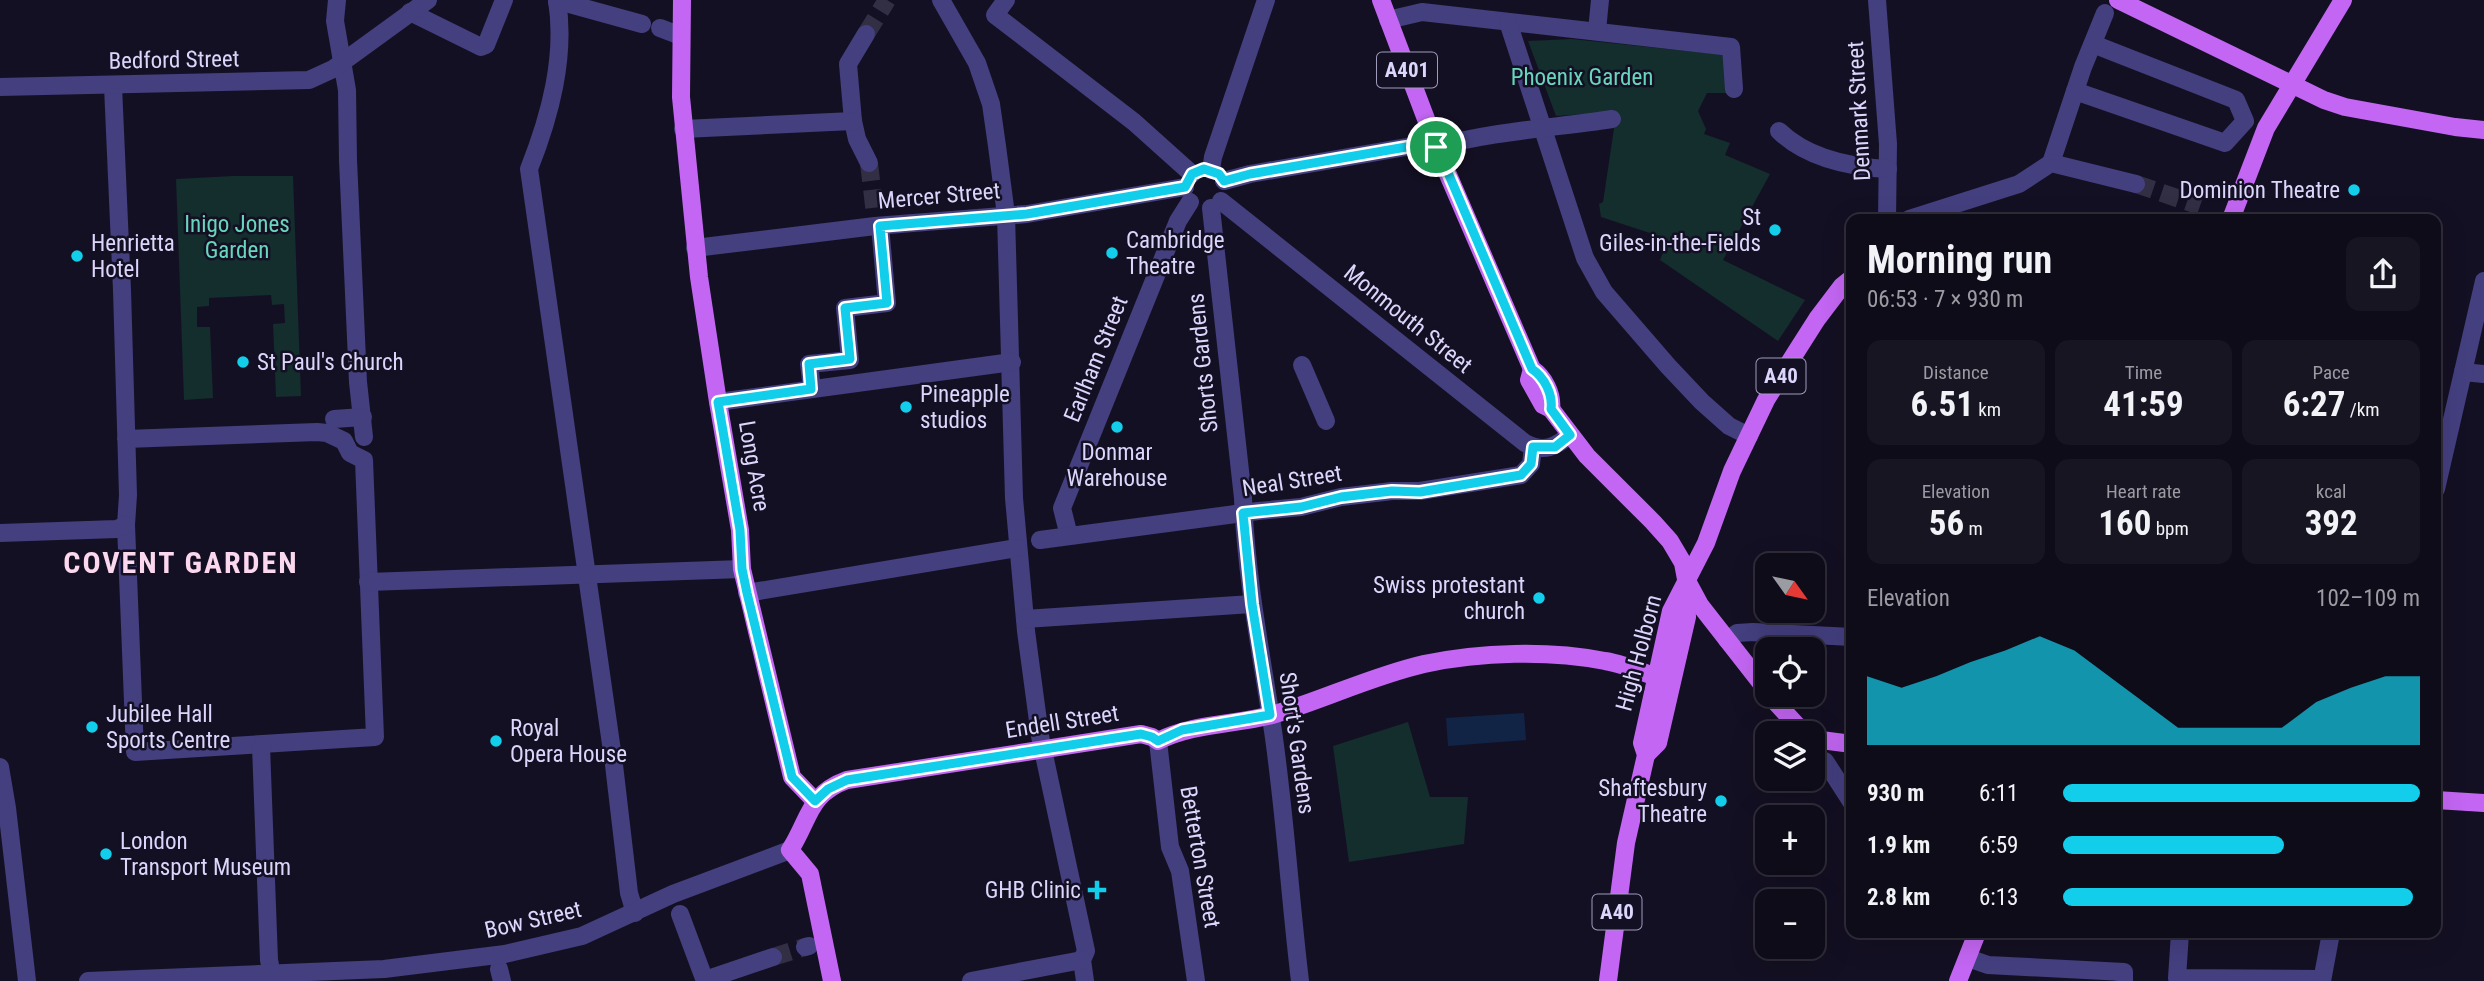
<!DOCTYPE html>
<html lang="en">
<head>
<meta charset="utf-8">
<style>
  body { margin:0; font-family:"Roboto Condensed",sans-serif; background:#181523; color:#f1f3f6; height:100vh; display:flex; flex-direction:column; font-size:26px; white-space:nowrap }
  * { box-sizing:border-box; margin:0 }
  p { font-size:23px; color:#9b9ba2 }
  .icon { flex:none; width:38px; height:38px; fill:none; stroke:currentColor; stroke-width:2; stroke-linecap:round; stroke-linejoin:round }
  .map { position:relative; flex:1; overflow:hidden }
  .sheet { position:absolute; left:1846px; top:214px; width:595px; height:724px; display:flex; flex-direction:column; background:#0f0c1a; border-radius:14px; box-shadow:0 7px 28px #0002,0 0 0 2px #2f2c39 }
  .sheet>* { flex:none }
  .needle { width:46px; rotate:123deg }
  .tools { position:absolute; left:1755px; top:553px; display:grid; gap:14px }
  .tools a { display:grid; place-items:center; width:70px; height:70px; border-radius:14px; background:#0f0c1a; box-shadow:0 7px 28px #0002,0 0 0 2px #2f2c39; font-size:35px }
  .pin { position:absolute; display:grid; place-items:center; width:60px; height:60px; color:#fff; margin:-30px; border:4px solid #fff; border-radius:50%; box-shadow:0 2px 7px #0007 }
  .round { display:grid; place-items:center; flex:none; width:74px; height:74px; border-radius:14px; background:#181523 }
  .overview { display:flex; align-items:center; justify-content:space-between; height:119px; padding:0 21px }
  h1 { font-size:38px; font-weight:700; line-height:52px }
  .figures { display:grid; grid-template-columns:repeat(3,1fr); gap:10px; height:119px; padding:7px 21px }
  .figures div { display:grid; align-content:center; border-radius:14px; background:#181523; text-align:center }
  .figures b { font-size:35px; font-weight:700 }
  .figures small { font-size:19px; font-weight:400 }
  .figures p { font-size:19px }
  .chart { height:196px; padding:14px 21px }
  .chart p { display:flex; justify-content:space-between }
  .chart svg { width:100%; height:126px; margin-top:7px; fill:#13ceeb; opacity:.7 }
  ul { padding:0 21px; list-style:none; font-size:23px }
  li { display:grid; grid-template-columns:112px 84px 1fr; align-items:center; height:52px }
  li i { height:18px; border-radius:9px; background:#13ceeb }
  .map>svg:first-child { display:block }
</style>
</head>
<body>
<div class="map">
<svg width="2484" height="981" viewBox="0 0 2484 981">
  <rect width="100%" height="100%" fill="#141023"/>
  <g fill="#142d2d">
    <path d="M1572,39L1726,55L1728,93H1707L1698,111L1706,129L1704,134L1730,143L1725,155L1770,174L1723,260L1805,300L1778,341L1660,260L1668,239L1601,217L1599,204L1603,202L1616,115L1614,112L1556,116L1528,41Z"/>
    <path d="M233,176H293L301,396L276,397L273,324L285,323L284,304L272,305L271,295L209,298V306L197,307V327H210L213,398L184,400L176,179Z"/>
    <path d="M1408,722L1430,797H1468L1464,844L1349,862L1333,746Z"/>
  </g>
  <path fill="#122446" d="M1524,713L1526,740L1448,746L1446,718Z"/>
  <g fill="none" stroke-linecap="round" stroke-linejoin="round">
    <g stroke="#322e44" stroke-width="18" stroke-dasharray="18 9" stroke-linecap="butt">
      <path d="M866,34L887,0"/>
      <path d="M869,163L875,214"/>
      <path d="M2136,184L2200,206"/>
      <path d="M773,957L805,947"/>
    </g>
    <g stroke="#443f7f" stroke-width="18">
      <path d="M337,0L335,21L347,90L348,160L358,382L364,437"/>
      <path d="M557,0C566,57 550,116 529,169L614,765L629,893L635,913"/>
      <path d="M941,0L977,63L991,104L997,146L1006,215L1014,498L1026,631L1040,736L1086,951L1082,960L1085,981"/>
      <path d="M1006,0L995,15L1134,122L1192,174"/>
      <path d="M1877,0L1888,144L1887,219"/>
      <path d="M557,2L566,3L642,24"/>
      <path d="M410,12L481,47L486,45L504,0"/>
      <path d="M1388,20L1422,12L1731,47L1734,89"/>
      <path d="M1508,22L1585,258L1604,292L1668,366L1702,402L1729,426L1749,436"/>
      <path d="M660,28L681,36"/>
      <path d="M1597,31L1600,0"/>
      <path d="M866,34L848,64L853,121L857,139L869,163"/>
      <path d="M113,86L122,290L128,495L126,525L135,752L375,737L364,460L350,453L344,441L327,433L317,432L126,439"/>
      <path d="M0,87L309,80L333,69L428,0"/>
      <path d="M2075,91L2225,143L2245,121L2236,100L2093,44"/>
      <path d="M683,129L853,121"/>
      <path d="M1779,131C1808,159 1850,167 1888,169"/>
      <path d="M1436,147C1494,131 1554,128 1612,119"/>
      <path d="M2051,163L2083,67L2105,13"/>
      <path d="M1211,170L1213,157L1266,0"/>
      <path d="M1224,181L1250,174L1412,146L1434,140"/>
      <path d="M1221,201L1525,443C1544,453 1555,447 1570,435"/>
      <path d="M1211,208L1243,498C1246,577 1261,653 1273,731C1285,814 1290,898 1300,981"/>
      <path d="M1909,219L2019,184L2051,163L2136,184"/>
      <path d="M695,248L875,226L1027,214L1185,187"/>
      <path d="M1302,365L1326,421"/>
      <path d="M2463,372L2484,374"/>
      <path d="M812,389L809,364L850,360L845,308L887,303L880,226"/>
      <path d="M718,402L1012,362"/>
      <path d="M334,419L363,417"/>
      <path d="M2436,489L2484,281"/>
      <path d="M0,533L117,529L126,525"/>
      <path d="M1069,536L1062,508L1178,221L1190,202"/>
      <path d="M1040,540L1258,511L1301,507L1341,497L1392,491H1420L1521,475L1531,464L1533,447"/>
      <path d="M368,582L742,569"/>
      <path d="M747,593L1017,548"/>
      <path d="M1025,619L1252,604"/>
      <path d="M1727,640L1737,633L1753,632L1852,637"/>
      <path d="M1158,741L1170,847L1180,871L1196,981"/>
      <path d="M261,746L269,960L273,981"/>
      <path d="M1825,761L1852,803"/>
      <path d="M0,767L7,808L27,981"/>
      <path d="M680,914L705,981"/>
      <path d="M2180,933L2177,978L2322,979"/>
      <path d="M805,947L809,946"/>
      <path d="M1968,958L1988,965L2124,972V981"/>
      <path d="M499,969L502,981"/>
      <path d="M705,980L773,957"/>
      <path d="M88,981L384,969L505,954L582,936L673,894L790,850"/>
      <path d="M971,981L1082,960"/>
      <path d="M2322,981L2331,933"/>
    </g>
    <g stroke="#c366f3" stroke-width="18">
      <path d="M682,0L681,97L699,277L718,402L740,530L742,569L792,777L815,801"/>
      <path d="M1381,0L1440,156L1532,369C1544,377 1553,394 1551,409"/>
      <path d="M2118,0L2324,100L2345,107L2455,127L2484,130"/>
      <path d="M2231,219L2266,128L2343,0"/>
      <path d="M1532,369L1529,380L1543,405L1551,409L1587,456L1653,522L1670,541L1683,563L1686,579L1700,605L1768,692"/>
      <path d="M1769,695L1804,733"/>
      <path d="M1813,739L1852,744"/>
      <path d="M1646,755L1658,743L1687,617L1686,583"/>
      <path d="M2436,800L2484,803"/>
      <path d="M832,981L810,874L790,850C810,819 808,794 847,780L1141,734L1152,737L1158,741C1194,723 1234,725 1272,715C1323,700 1372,676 1424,664C1480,652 1549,650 1605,661C1623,664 1640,671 1656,677"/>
      <path d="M1608,981L1626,843L1646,755L1642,743L1671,611L1706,543L1732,471L1766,400L1796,352L1817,319L1842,286L1852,278"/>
      <path d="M1958,981L1977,933"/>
    </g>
  </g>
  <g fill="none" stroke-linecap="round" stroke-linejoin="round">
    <defs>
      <path id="route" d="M1434,140L1532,369C1544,377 1553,394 1551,409L1570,435L1555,447H1533L1531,464L1521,475L1420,492L1392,491L1341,497L1301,507L1243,513L1252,604L1270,715L1182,730L1158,741L1152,737L1141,734L847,780L828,789L815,801L792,777L747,593L742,569L740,530L718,402L811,389L809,364L850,359L845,308L887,303L880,226L1027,214L1185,187L1192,174L1204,169L1219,174L1224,181L1250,174L1412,146Z"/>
    </defs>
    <use href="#route" stroke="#fff" stroke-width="14"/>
    <use href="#route" stroke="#13ceeb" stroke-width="9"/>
  </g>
  <g fill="#13ceeb" stroke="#141023" stroke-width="2.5">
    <circle cx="2354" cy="190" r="7"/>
    <circle cx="1775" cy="230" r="7"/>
    <circle cx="1112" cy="253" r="7"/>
    <circle cx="77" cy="256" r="7"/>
    <circle cx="243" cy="362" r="7"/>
    <circle cx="906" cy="407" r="7"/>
    <circle cx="1117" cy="427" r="7"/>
    <circle cx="1539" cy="598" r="7"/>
    <circle cx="92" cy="727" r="7"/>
    <circle cx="496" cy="741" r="7"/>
    <circle cx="1721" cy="801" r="7"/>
    <circle cx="106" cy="854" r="7"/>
    <path d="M1093.5 879.5h7v7h7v7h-7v7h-7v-7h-7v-7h7z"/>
  </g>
  <g text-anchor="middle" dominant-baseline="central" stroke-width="5" stroke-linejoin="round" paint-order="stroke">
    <g fill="#141023" stroke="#a09bbb" stroke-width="2">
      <rect x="1377" y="52.5" width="60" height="35" rx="5"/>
      <rect x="1756.5" y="358.5" width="49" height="35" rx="5"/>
      <rect x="1592.5" y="894.5" width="49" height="35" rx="5"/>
    </g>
    <g font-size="21" font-weight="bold" fill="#dcd6fc">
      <text x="1407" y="70">A401</text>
      <text x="1781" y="376">A40</text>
      <text x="1617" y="912">A40</text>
    </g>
    <g font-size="23" fill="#dcd6fc" stroke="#141023">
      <text transform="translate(174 60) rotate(-1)">Bedford Street</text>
      <text transform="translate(1859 111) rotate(-93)">Denmark Street</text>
      <text transform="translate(939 196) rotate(-5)">Mercer Street</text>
      <text transform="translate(1408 319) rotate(39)">Monmouth Street</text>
      <text transform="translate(1096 359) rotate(-68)">Earlham Street</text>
      <text transform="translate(1203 363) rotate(-96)">Shorts Gardens</text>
      <text transform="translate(754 466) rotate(80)">Long Acre</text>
      <text transform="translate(1292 481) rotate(-9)">Neal Street</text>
      <text transform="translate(1639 653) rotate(-75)">High Holborn</text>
      <text transform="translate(1062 722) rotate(-9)">Endell Street</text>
      <text transform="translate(1297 743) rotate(82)">Short's Gardens</text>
      <text transform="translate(1200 857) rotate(80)">Betterton Street</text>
      <text transform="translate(533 920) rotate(-13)">Bow Street</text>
    </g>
    <g font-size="23" fill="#68d6be" stroke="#141023">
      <text x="1582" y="77">Phoenix Garden</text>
      <text x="237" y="224">Inigo Jones<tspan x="237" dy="26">Garden</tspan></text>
    </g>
    <g font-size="23" fill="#dcd6fc" stroke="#141023" text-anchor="start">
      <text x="2340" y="190" text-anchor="end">Dominion Theatre</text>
      <text x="1761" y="217" text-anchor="end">St<tspan x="1761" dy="26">Giles-in-the-Fields</tspan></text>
      <text x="1126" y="240">Cambridge<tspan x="1126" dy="26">Theatre</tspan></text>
      <text x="91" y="243">Henrietta<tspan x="91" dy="26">Hotel</tspan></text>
      <text x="257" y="362">St Paul's Church</text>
      <text x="920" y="394">Pineapple<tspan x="920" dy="26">studios</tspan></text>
      <text x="1117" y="452" text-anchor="middle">Donmar<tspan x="1117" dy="26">Warehouse</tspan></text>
      <text x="1525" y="585" text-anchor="end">Swiss protestant<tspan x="1525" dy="26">church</tspan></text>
      <text x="106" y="714">Jubilee Hall<tspan x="106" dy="26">Sports Centre</tspan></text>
      <text x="510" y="728">Royal<tspan x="510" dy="26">Opera House</tspan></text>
      <text x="1707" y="788" text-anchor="end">Shaftesbury<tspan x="1707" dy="26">Theatre</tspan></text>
      <text x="120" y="841">London<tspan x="120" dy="26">Transport Museum</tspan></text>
      <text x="1081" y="890" text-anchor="end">GHB Clinic</text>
    </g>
    <g font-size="30" font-weight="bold" letter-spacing="2" fill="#fcd8ee" stroke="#141023">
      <text x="181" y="562">COVENT GARDEN</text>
    </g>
  </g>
</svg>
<div class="tools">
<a><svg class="needle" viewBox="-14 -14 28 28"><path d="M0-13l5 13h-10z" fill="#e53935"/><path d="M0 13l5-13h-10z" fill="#9b9ba2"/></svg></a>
<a><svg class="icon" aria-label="locate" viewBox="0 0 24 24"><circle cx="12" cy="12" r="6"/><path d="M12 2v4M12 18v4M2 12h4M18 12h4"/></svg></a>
<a><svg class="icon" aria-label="layers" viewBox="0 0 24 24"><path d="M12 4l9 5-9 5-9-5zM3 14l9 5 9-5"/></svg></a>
<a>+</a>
<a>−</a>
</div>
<div class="pin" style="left:1436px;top:147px;background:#1e9e55"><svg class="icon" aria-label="arrive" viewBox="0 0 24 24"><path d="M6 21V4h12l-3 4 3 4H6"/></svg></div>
<section class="sheet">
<div class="overview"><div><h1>Morning run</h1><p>06:53 · 7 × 930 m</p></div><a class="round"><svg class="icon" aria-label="share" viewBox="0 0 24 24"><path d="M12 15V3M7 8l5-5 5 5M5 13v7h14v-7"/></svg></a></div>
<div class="figures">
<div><p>Distance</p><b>6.51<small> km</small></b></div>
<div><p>Time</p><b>41:59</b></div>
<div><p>Pace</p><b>6:27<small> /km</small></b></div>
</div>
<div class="figures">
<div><p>Elevation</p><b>56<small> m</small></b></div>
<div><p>Heart rate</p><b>160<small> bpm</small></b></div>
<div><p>kcal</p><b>392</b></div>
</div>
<div class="chart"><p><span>Elevation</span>102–109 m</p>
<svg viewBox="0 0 160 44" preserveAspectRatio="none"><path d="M0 44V20L10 24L20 20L30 15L40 11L50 6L60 11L70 20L80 29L90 38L100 38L110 38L120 38L130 29L140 24L150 20L160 20V44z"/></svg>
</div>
<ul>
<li><b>930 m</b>6:11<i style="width:100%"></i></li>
<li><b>1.9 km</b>6:59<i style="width:62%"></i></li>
<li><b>2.8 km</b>6:13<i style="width:98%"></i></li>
</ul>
</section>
</div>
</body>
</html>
